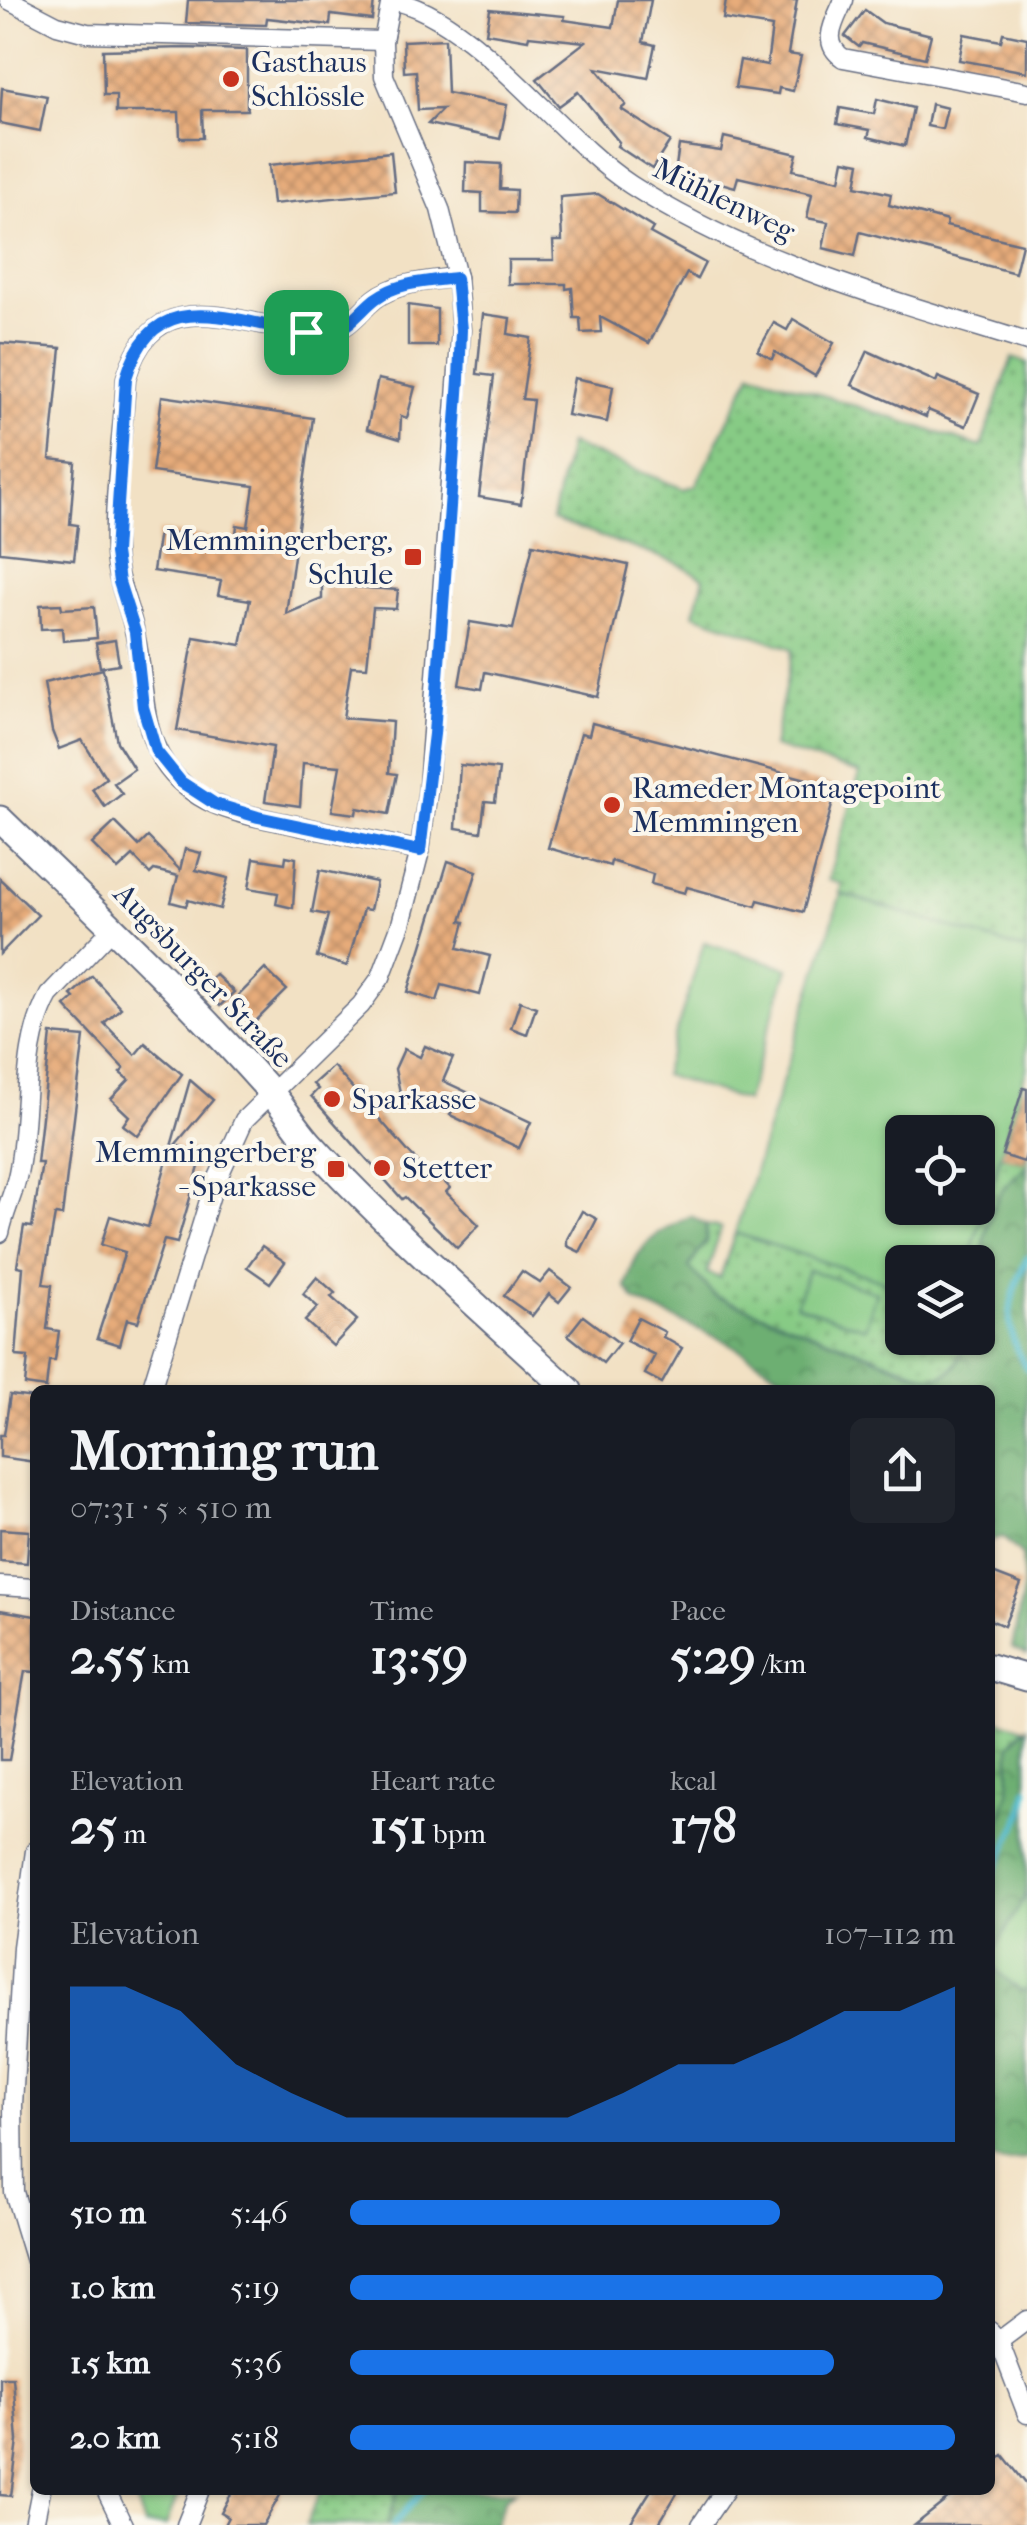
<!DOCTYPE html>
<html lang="en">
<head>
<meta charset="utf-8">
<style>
  body { margin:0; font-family:"IM FELL French Canon",serif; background:#20242c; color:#f1f3f6; height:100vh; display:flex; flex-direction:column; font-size:38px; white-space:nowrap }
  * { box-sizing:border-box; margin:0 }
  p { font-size:32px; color:#9ea1a6 }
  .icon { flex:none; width:55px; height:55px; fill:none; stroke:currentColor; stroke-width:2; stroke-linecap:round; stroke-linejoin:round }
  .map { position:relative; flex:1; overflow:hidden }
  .sheet { position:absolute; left:30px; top:1385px; width:965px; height:1110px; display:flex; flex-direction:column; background:#171b24; border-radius:15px; box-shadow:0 2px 8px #0004 }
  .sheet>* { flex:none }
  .tools { position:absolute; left:885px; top:1115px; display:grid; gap:20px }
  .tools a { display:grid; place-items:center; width:110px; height:110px; border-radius:15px; background:#171b24; box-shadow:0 2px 8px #0004; font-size:50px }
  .pin { position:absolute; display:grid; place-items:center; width:85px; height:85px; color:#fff; margin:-42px; border-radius:20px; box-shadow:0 5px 15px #0006 }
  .round { display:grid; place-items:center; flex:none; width:105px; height:105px; border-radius:15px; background:#20242c }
  .head { display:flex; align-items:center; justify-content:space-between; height:170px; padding:0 40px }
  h1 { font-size:55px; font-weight:700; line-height:75px }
  .metrics { display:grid; grid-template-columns:repeat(3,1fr); gap:15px; height:170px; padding:10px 40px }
  .metrics div { display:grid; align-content:center }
  .metrics b { font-size:50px; font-weight:700 }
  .metrics small { font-size:28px; font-weight:400 }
  .metrics p { font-size:28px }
  .chart { height:280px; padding:20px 40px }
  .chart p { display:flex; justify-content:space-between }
  .chart svg { width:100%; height:180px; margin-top:10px; fill:#1a73e8; opacity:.7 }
  ul { padding:0 40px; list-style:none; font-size:32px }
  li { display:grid; grid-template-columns:160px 120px 1fr; align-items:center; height:75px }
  li i { height:25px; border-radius:12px; background:#1a73e8 }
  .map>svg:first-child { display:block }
</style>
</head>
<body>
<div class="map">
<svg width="1027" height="2525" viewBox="0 0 1027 2525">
  <defs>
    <pattern id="grass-dots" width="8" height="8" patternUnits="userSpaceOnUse" patternTransform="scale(2.5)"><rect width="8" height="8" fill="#87cb85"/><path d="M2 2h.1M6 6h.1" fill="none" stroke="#6ea570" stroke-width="1.8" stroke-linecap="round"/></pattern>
    <pattern id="forest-crowns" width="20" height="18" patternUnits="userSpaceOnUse" patternTransform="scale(2.5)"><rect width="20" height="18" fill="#6daf72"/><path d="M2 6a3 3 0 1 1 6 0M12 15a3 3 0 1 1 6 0" fill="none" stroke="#598f61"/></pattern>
    <pattern id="building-cross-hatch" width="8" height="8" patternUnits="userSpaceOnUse" patternTransform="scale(2.5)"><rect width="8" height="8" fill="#e7ac7a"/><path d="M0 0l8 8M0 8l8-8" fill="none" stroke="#ba8c67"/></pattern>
  </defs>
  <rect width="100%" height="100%" fill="#fbf7ec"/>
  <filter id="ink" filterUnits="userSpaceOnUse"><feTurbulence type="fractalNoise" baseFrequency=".01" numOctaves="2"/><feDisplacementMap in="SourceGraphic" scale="20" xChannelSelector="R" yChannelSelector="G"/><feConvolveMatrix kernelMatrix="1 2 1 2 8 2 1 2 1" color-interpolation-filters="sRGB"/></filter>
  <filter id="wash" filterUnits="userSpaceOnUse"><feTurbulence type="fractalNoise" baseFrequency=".0048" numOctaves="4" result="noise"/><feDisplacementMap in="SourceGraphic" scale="40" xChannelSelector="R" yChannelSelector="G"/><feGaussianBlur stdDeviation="2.25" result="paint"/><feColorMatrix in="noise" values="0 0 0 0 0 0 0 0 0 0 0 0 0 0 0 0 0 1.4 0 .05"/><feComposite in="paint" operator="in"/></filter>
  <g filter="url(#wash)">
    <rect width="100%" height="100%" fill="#f2e1c4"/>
    <g fill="url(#grass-dots)" stroke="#517d72" stroke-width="2.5">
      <path d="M1012,358L1027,363V951L839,893L842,884L828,880L860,773L773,747L793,649L694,614L704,578L675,562L552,520L569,444L684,489L696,485L752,372L981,447Z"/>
      <path d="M1027,1151V1166L1003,1189L978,1296V1262H968L1001,1155L1023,1162Z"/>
      <path d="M706,1225L721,1228L707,1273L720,1278L735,1233L902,1287V1338H964C961,1358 954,1376 932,1378L715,1296L689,1267L706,1242Z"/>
      <path d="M990,1717L1024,1728L1010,1745L1009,1792L990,1849Z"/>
      <path d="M321,2490H398L387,2525H306Z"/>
    </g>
    <g fill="url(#forest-crowns)" stroke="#446f68" stroke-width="2.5">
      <path d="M1027,1166V1656L1012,1648L1024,1585L1022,1555L1003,1537L990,1541V1390H805L727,1342L636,1301L626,1287C636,1245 654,1234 691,1216L706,1225V1241L689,1267L715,1296L916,1373C949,1384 959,1369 964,1338H978C978,1296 978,1223 1004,1188C1010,1180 1020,1173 1027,1166Z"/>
      <path d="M1027,1727V2158L1002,2161L990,2157V1849L1009,1792L1010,1745Z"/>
      <path d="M398,2490H516L505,2498L495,2525H387Z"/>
    </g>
    <g fill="#87cb85" stroke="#517d72" stroke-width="2.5" fill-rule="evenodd">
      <path d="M841,894L1027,951V1067L968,1262H902V1287L735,1233ZM978,1132V1208H902V1132Z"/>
      <path d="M704,942L788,968L746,1101L663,1075Z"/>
      <path d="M808,1270L876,1292L865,1328L796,1305Z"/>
      <path d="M1027,1887V1988L1022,1992L990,1965V1958L1025,1897Z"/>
      <path d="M132,2490H180L166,2525H144Z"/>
    </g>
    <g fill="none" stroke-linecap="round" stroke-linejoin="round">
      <g stroke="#4fb9cc" stroke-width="6">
        <path d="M1027,1258C1009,1301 1000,1326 1027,1369"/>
        <path d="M990,1881L1023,1812L1027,1790"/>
        <path d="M393,2525L424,2490"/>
      </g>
    </g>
    <g id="blocks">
      <g fill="url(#building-cross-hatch)">
        <path d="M188,0H374L372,20L331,15L330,25L267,18L266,25L186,23Z"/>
        <path d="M618,0H651L643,42L655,45L648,78L596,68L626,105L621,109L670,141L652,169L617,146L619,142L578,92L559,106L537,79L585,42L529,36L528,40L486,33L490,9L565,16L564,20L613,27Z"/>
        <path d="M726,0H797L788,54L801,56L793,91L779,88L778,94L735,88L740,60L767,65L772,27L723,19Z"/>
        <path d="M865,10L883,23L931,35L925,58L862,43L859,47L845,36Z"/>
        <path d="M1003,33L1027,38V72L959,60L964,34L1001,41Z"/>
        <path d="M445,39L447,93L507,105L500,139L428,124L443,109L418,110L416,71L404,72L403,41Z"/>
        <path d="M184,48L247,50V110H202L203,138H180L179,112H116V95H104L103,50Z"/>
        <path d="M2,88L47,96L40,131L0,123Z"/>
        <path d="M877,99L913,108L905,146L868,137L870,130L837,124L840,108L874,114Z"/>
        <path d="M931,104L947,108L942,129L927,126Z"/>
        <path d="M724,137L797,154L793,170L840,180L844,160L860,163L856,186L891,194L889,205L947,221L946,226L1022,244L1015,273L860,232L855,256L823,248L828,222L807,218L812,194L738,177L735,187L700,177L699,185L674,181L679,145L721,151Z"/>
        <path d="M391,152L395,192L273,204L269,165Z"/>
        <path d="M466,162L501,164L500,189L516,190L515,213L482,212V193L465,192Z"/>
        <path d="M598,194L653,228L650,233L705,263L697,279L687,273L649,343L600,317L601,332L581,333L580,318H574L572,288L566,289V284H508V260H554L553,241H562L560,197Z"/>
        <path d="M408,305L437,309V346H408Z"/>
        <path d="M483,314L510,318L508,334L531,338L522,399L533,400L521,504L479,497L494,376L477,374Z"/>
        <path d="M793,319L834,343L815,376L775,352L772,359L758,351L774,323L787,330Z"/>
        <path d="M0,343L61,348L50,459L75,462L70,524L78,525L74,560L0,552Z"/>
        <path d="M868,351L936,382L938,377L979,394L966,426L928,410L926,417L852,385Z"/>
        <path d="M574,378L613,386L607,422L567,415Z"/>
        <path d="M378,379L415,387L407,418L401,416L400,439L367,429Z"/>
        <path d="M162,396L313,418L286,614L322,599V585L398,590L396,609L373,608L367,667L351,666L343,718L392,722L389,773L397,774L389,814L357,808L356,814L332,811L340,766L303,763L300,806L265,801L273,747L177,730L194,637L241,645L250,600L218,595L221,581L153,571L159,531L235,542L237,525L248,527L254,486L152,472Z"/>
        <path d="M533,544L628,565L598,697L485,672L482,689L459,685L470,622L513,629Z"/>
        <path d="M61,604L62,609L94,607L97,638L63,641L62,628L41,629L40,605Z"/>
        <path d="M115,640L119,664L100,667L96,643Z"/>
        <path d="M103,669L117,742L134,769L114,783L122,794L105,807L92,789L106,778L82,740L59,749L52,731L44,683Z"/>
        <path d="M592,723L837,787L803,912L758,900L756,906L687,887L685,893L651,884L653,874L611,861L610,866L548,848L581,733L589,735Z"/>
        <path d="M460,765L499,769L495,802L485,801L481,832L456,828Z"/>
        <path d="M115,822L139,846L148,837L180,870L185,849L201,853L196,870L228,878L220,909L188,900L186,906L171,902L178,876L154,870L150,874L133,856L118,870L92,844Z"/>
        <path d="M286,856L296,858L293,908L276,904L278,893L249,888L254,858L285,863Z"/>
        <path d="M448,861L477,871L461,921L465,922L458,948L490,956L480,995L442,985L437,1001L408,992Z"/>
        <path d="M320,870L376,882L370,910L363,909L347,966L317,957L328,915L312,912Z"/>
        <path d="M0,879L38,915L0,954Z"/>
        <path d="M265,969L287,990L252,1025L231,1003Z"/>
        <path d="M215,974L234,992L220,1006L201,988Z"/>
        <path d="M92,976L121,1008L104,1023L135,1055L145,1043L182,1074L138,1136L123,1125L129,1116L111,1099L129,1080L120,1073L124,1069L65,1006L74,998L71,995Z"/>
        <path d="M520,1001L536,1007L527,1034L511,1028Z"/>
        <path d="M51,1034L84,1037L62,1216L55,1215L43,1284L52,1285L47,1329L59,1331L55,1361H49L46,1388L25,1385L28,1357L16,1356L23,1267L17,1266L24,1226L32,1227L42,1163H37Z"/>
        <path d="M425,1046L453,1058L443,1081L531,1122L519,1148L450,1115L452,1111L417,1095L414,1103L401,1097L395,1069L404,1049L420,1057Z"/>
        <path d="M333,1066L426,1172L431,1168L450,1188L446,1192L479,1225L457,1248L405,1197L402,1199L311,1096L318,1089L313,1084Z"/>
        <path d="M190,1080L213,1100L175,1145L203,1153L177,1243L164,1240L138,1322L127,1319L120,1345L97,1338L125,1252L101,1245L110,1216L148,1227Z"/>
        <path d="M1023,1088L1027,1089V1151L1024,1162L1002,1155Z"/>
        <path d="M582,1211L597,1219L580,1252L567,1246V1239Z"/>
        <path d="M262,1246L285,1262L270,1283L247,1267Z"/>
        <path d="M522,1271L540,1283L550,1271L571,1287L559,1302L549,1294L532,1316L504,1296Z"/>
        <path d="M317,1277L335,1293L331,1297L357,1320L333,1346L305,1321L318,1307L303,1294Z"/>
        <path d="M583,1316L619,1343L603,1363L568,1335Z"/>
        <path d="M638,1318L665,1332L663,1337L682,1348L662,1383L645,1374L655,1355L626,1341Z"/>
        <path d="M10,1395L35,1398V1462L0,1457V1435H4Z"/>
        <path d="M0,1529L29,1531L27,1563L0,1561Z"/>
        <path d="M990,1572L1021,1584L1004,1626L990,1620Z"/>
        <path d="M0,1610L35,1616V1672L25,1671L9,1760H0Z"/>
        <path d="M0,2378H13L18,2441L11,2496L0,2495Z"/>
        <path d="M1003,2455L1027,2485V2525H915L959,2490H990V2466Z"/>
        <path d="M233,2490H283L263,2525H224L228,2517L221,2513Z"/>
        <path d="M651,2490H679L658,2525H629Z"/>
      </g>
    </g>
  </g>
  <g filter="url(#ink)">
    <use href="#blocks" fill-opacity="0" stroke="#666d82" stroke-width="2.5"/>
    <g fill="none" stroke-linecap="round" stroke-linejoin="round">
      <defs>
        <g id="street">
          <path d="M9,0L57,25L87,33L383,41"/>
          <path d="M391,0C475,16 557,137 631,185C750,262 892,300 1027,342"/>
          <path d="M844,0C835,21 820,42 843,58L1027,92"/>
          <path d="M420,851C376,841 331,833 286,823C257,817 225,812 199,796C135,756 149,696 135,634C130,606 116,581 115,553C113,498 123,434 126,378C152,290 217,316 286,329C300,331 318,336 332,332C350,327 361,310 375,299C397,282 429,281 457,277"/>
          <path d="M0,1233C4,1212 14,1194 18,1173C30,1116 20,1047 49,995L113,928"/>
          <path d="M151,1390L212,1191L244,1120L361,1005L381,977L401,924L420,851L428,788L461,330L457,277L440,209L384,76L383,41L391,0"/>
          <path d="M0,1586L35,1588"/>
          <path d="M35,1851L22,1947L13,2105L14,2192L35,2261"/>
          <path d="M990,2331L999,2341L1027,2414"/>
          <path d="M999,2341L1027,2320"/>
          <path d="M106,2490L123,2525"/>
          <path d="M34,2525L41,2490"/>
          <path d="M186,2525L200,2490"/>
          <path d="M701,2525L725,2490"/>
        </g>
        <g id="secondary">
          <path d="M0,819C91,907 184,994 268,1089C283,1106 295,1126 310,1143C391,1231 481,1309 569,1390"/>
          <path d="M990,1667L1027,1678"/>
        </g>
      </defs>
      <use href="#street" stroke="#666d82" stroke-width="21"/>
      <use href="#secondary" stroke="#666d82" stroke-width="29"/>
      <use href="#street" stroke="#fff" stroke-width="18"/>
      <use href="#secondary" stroke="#fff" stroke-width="25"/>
    </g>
  </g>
  <g fill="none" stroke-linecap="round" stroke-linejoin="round" filter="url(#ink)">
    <defs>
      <path id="route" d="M456,278L461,330L459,379L434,734L420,851L258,817L215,804L181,782L156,751L143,707L135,632L119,582L115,553L126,378C152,290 216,316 286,329C300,331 318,336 332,332C350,327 361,310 375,299C397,282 430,281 456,278Z"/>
    </defs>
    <use href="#route" stroke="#fff" stroke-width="20"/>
    <use href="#route" stroke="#1a73e8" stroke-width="12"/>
  </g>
  <g fill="#c8321e" stroke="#fbf7ec" stroke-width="4">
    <circle cx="231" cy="79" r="10"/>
    <rect x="403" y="547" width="20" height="20" rx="5"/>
    <circle cx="612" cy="805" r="10"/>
    <circle cx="332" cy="1099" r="10"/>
    <circle cx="382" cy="1168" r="10"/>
    <rect x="326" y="1159" width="20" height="20" rx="5"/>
  </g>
  <g text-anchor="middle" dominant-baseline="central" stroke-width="8" stroke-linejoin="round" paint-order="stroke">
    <g font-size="30" fill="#1b2f5e" stroke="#fbf7ec" text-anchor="start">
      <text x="251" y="62">Gasthaus<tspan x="251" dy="34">Schlössle</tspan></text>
      <text x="393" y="540" text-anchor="end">Memmingerberg,<tspan x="393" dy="34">Schule</tspan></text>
      <text x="632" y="788">Rameder Montagepoint<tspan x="632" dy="34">Memmingen</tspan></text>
      <text x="352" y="1099">Sparkasse</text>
      <text x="316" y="1152" text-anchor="end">Memmingerberg<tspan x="316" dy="34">- Sparkasse</tspan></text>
      <text x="402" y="1168">Stetter</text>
    </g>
    <g font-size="30" fill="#1b2f5e" stroke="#fbf7ec">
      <text transform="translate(724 200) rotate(26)">Mühlenweg</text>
      <text transform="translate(203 976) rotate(46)">Augsburger Straße</text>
    </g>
  </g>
</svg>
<div class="tools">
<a><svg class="icon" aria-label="locate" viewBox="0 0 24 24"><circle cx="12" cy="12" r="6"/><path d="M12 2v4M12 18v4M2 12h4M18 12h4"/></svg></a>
<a><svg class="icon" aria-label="layers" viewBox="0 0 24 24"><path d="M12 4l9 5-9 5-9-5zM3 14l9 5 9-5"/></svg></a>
</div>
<div class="pin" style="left:306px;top:332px;background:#1e9e55"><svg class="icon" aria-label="arrive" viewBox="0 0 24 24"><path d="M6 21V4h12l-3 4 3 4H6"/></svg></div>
<section class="sheet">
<div class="head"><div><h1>Morning run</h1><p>07:31 · 5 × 510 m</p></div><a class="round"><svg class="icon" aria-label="share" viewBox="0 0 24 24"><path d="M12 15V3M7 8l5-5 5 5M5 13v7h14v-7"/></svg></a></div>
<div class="metrics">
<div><p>Distance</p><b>2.55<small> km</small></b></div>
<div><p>Time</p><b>13:59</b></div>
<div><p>Pace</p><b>5:29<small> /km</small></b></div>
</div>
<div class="metrics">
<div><p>Elevation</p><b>25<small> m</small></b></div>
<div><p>Heart rate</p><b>151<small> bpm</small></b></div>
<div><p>kcal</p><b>178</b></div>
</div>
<div class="chart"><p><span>Elevation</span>107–112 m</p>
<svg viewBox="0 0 160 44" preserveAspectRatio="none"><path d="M0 44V6L10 6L20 12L30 25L40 32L50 38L60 38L70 38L80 38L90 38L100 32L110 25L120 25L130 19L140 12L150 12L160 6V44z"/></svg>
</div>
<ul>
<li><b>510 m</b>5:46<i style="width:71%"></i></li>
<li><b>1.0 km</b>5:19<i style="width:98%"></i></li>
<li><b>1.5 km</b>5:36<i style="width:80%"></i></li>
<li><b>2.0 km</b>5:18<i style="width:100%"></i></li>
</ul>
</section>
</div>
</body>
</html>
